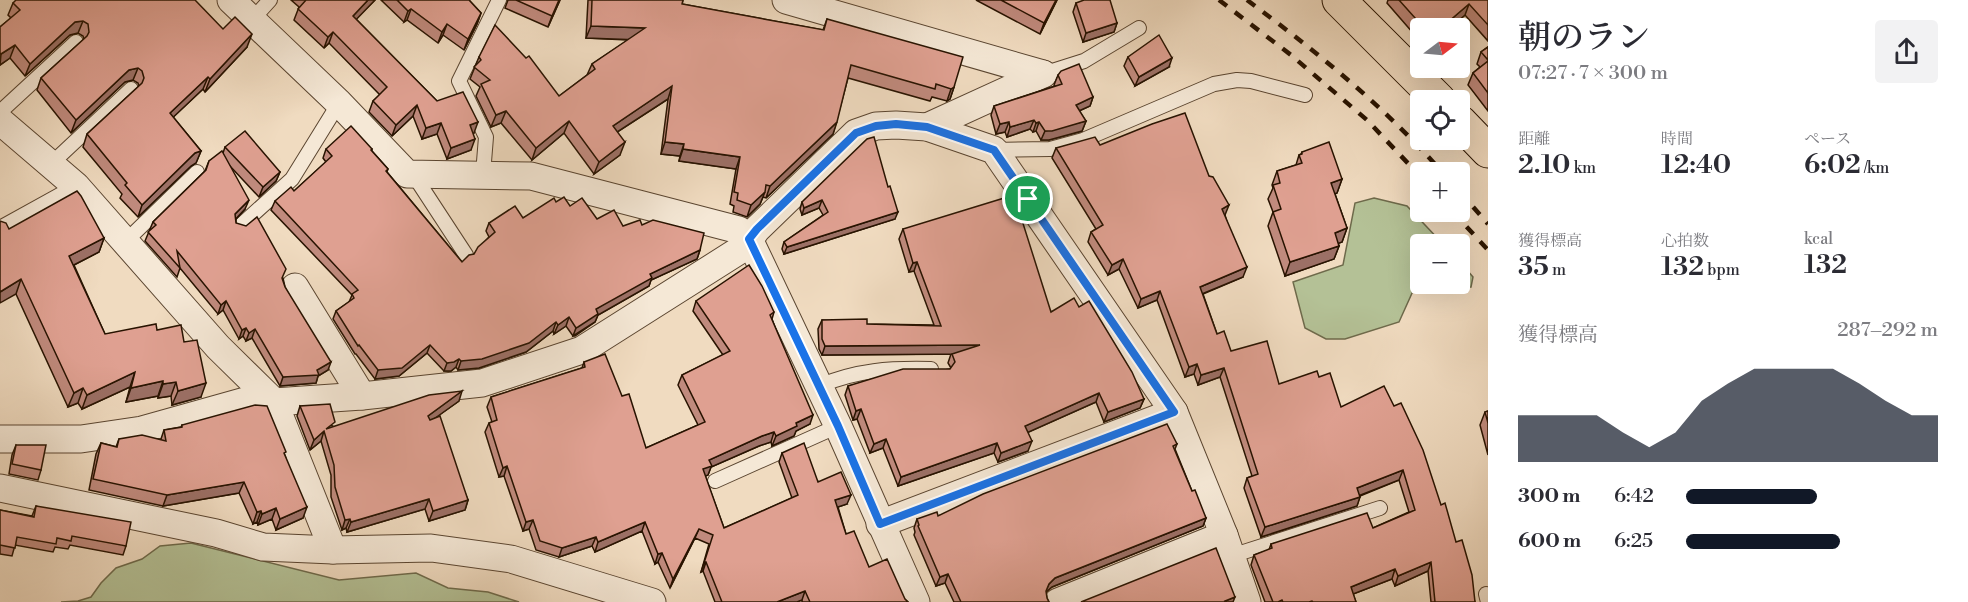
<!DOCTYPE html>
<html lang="ja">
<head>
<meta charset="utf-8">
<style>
  body { margin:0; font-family:"Libre Bodoni","Noto Serif JP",serif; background:#f2f2f3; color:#2b2b33; height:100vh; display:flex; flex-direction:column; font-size:22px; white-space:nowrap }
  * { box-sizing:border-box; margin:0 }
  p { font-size:20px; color:#7c7c81 }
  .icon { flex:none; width:33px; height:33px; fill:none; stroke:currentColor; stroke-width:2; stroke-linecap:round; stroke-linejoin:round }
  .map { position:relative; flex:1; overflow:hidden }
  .details { display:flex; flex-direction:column; background:#fff; width:480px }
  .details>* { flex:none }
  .needle { width:39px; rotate:74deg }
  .buttons { position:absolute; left:1410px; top:18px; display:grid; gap:12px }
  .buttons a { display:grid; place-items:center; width:60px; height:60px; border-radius:6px; background:#fff; box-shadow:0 6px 24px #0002; font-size:30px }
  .pin { position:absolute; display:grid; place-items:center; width:51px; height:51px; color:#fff; margin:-26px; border:3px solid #fff; border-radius:50%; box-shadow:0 2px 6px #0007 }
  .round { display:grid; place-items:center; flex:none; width:63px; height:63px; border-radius:6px; background:#f2f2f3 }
  .head { display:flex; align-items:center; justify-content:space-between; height:102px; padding:0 30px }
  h1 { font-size:33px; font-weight:600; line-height:45px }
  .metrics { display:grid; grid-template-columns:repeat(3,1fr); gap:9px; height:102px; padding:6px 30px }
  .metrics div { display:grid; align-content:center }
  .metrics b { font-size:26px; font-weight:600 }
  .metrics small { font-size:16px; font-weight:400 }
  .metrics p { font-size:16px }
  .chart { height:168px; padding:12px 30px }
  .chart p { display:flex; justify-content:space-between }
  .chart svg { width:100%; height:108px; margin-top:6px; fill:#111827; opacity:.7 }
  ul { padding:0 30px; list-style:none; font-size:20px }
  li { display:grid; grid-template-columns:96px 72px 1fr; align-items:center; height:45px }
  li i { height:15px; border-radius:8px; background:#111827 }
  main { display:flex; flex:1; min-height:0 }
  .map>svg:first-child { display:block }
</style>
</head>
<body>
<main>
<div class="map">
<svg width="1488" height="602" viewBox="0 0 1488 602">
  <rect width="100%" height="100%" fill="#f0dbc0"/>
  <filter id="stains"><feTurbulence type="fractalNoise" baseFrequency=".00333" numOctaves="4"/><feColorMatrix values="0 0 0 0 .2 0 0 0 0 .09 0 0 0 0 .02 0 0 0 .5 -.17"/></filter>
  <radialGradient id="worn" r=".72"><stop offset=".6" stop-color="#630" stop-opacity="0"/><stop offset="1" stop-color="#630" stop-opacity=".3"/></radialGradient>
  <g fill="#b4c196" stroke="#6e6a4b" stroke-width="1.5">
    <path d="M1374,198L1407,206L1443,244H1420V284H1460V262L1473,277L1471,287L1413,291L1399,322L1345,339H1326L1305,328L1293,282L1343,265L1355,203Z"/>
    <path d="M191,543L339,580L416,573L448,588L488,592L519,602H61L78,601L91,597L101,583L116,568L142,559L160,546Z"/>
  </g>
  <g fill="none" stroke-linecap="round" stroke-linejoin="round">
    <defs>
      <g id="service">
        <path d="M251,21L270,0"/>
        <path d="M1043,74L1084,61L1139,28"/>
        <path d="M0,112L76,42"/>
        <path d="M994,150L1050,149L1083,140L1214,84L1237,80L1251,81L1305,95"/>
        <path d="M51,164L131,89"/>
        <path d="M413,174L466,255"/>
        <path d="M483,174L486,137L459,81L499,0"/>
        <path d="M240,226L292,179L339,103"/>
        <path d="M0,228L76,186"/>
        <path d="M126,241L197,172"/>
        <path d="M819,386C857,370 890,368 931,369"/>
        <path d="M715,481L838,426"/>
        <path d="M1231,556L1380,508"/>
        <path d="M1486,594L1488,602"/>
      </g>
      <g id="minor">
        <path d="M231,0L339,103L407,174L531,176L739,230L749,239L838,426L916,602"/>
        <path d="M786,0L1043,74"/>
        <path d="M0,121L76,186L218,347L274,402L333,550"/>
        <path d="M927,127L1043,74"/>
        <path d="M295,287L362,396"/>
        <path d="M0,439H81L142,430L249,400L274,402L362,396L482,383L582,350L743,248L757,229L856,133L876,126L896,125L927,127L994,150L1174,412L1224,535L1247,602"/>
        <path d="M0,488L216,533L263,547L333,550L431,548L511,559L652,602"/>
        <path d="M880,524L1174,412"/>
        <path d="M1058,602L1224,535"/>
      </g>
      <g id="primary">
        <path d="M1339,0L1439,100"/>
        <path d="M1460,122L1488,151"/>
      </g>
    </defs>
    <use href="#service" stroke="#5a4530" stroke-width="16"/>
    <use href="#minor" stroke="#5a4530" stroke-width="29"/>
    <use href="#primary" stroke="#281300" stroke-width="35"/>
    <use href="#service" stroke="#f5e8d6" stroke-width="14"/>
    <use href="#minor" stroke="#f5e8d6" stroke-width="27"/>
    <use href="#primary" stroke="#f0dbc0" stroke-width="33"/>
    <g stroke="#281300" stroke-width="4.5" stroke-dasharray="10 10" stroke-linecap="butt">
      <path d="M1219,0L1291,55L1367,120L1420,176"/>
      <path d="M1247,0C1317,52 1385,107 1442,172"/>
      <path d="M1460,192L1488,224"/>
      <path d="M1453,212L1488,250"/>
    </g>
  </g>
  <g fill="#c08a7d" stroke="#281300" stroke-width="1.5">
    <path d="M291,0H375L356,19L437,101L474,133L473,134L471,150L447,159L437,134L422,139L413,116L392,136L369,112L373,101L380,95L329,43L324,48L294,20L299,7Z"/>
    <path d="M381,0H469L481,13L477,24L464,50L443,35L438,43L407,20L404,22Z"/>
    <path d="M508,0H560L548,27L505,8Z"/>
    <path d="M588,0H683L682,4L823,30L827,19L954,87L950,99L947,101L932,97L930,101L848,78L833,134L766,198L763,197L760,204L747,217L733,212L734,206L730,204L736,169L679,161L680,156L661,154L668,99L617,132L620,155L594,174L564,133L532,160L501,123L491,127L476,96L480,87L470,79L479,57L559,96L587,75L592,64L628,40L586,38Z"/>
    <path d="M976,0H1057L1040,34Z"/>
    <path d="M1388,0H1488V41L1465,15L1450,28H1420V41L1387,3Z"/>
    <path d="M13,3L223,29L247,47L205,92L203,89L173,117L201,151L196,163L191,166L138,217L120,198L122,194L83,147L87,134L139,86L138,83L133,80L125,82L71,133L37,90L41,78L84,39L83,36L78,33L70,35L25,76L10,58L0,65V27L11,18L8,15Z"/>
    <path d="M1076,3L1117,23L1114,32L1083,42L1073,12Z"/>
    <path d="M1488,47V111L1468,85L1473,73L1480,67L1477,64L1481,52Z"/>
    <path d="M1128,57L1169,67L1135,86L1124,66Z"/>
    <path d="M1058,75L1093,97L1090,106L1079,111L1086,121L1082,131L1049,140H1041L1036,131L1033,132L1030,129L1007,137L1005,132L996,134L991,115L994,106L1055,86L1054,85Z"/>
    <path d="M1100,145L1209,176L1225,215L1243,277L1203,294L1217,334L1231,351L1279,384L1319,377L1341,407L1441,505L1475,602H1431L1428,571L1395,586L1392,579L1353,594L1356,602H1265L1251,565L1254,555L1269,550L1271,544L1373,528L1409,512L1399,480L1360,496L1357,506L1261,537L1244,488L1247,478L1252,476L1220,377L1198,385L1194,374L1185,377L1157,300L1138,308L1119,269L1108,275L1088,242L1091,232L1096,229L1052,158L1056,148Z"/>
    <path d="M225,147L280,172L276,181L259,197L229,165L245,209L236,219V223L283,278L285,287L328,370L318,376L316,383L280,386L252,338L246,341L243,336L239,339L223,310L218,314L180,268L177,277L145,241L153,222L205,171L209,161L223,153Z"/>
    <path d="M326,149H372V151L388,169L387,172L462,262L474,254L489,237L486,231L489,223L523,218L556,202L570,206L597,219L623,226L642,225L700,250L697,259L651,280L649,286L598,315L595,322L575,336H573L566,326L554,334L553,331L526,352L479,368L458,370L456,367L451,371H444L427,353L399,376L375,379L356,354H355L333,319L336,311L349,302L352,295L271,210L275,201L294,191L326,162L323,158Z"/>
    <path d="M1302,152L1342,179L1337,193L1335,194L1347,228L1342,242L1338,243L1339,246L1334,259L1285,276L1268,226L1273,212L1268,199L1273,188L1272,185L1277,171L1296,165L1299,155L1301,154Z"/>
    <path d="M888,187L895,219L784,254L782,249L784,242L823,215L819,208L802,215L800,209L802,202Z"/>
    <path d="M9,229L104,238L99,252L74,265L105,334L157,330L184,342L201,397L172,405L171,396L158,398V396L126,402L130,387L82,409L78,403L68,407L16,294Z"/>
    <path d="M903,229L1051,312L1079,307L1144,399L1140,408L1104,422L1096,402L1028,432V451L998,462L994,453L898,486L883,448L870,453L857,419L853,420L845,395L848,386L950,369L951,368L948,363L951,354L822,355L819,349L818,329L822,320L867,324L934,325L914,271L909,272L899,239Z"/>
    <path d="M696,301L774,312L772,319L810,424L796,431L794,436L772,446L771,442L759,446L711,467L708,475L705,476L724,528L792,498L779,462L782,453L847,504L838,507L846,534L869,567L908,602H802V600L797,602H715L703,571L701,572L709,544L695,538L670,588L658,562L655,564L642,531L595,552L592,546L559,557L536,550L529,529L523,531L504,476L499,477L485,432L489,423L492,422L487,407L491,397L582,368L584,362L622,396L646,448L698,425L678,385L682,375L723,355L693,311Z"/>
    <path d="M459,401L435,418L468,500L465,510L429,521L425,509L347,532L346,528L342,530L331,497V475L321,441L310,450L297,416L300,406L334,427Z"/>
    <path d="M1488,411V455L1480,425L1485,412Z"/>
    <path d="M182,425L285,455L303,518L276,530L272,519L258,525L257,522L253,524L239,493L163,506L89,490L96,454L101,443L116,447L119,439H161L164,430L181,427Z"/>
    <path d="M1177,444L1175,449L1192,491L1206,518L1203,526L1052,587L1046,592L1047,598L1049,602H954L945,583L936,586L914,535L915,532L914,528L917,519L938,516Z"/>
    <path d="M16,445L41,470L38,480L9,474L12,455Z"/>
    <path d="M36,506L126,546L123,555L70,545L68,549L55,547L53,552L15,545L12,556L0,554V510L32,516Z"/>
  </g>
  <g fill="#9c7066" stroke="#281300" stroke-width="1.5">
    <path d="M368,0H375L349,27L353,16Z"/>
    <path d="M559,0H560L548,27L552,16Z"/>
    <path d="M1056,0H1057L1040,34L1044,23Z"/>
    <path d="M1469,4L1465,15L1450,28H1441Z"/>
    <path d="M411,9L407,20L404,22L408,11Z"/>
    <path d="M481,13L477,24L464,50L468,39Z"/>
    <path d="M83,21L78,33L70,35L25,76L30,64L75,22Z"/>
    <path d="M1117,23L1114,32L1083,42L1086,33Z"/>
    <path d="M447,24L443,35L438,43L442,32Z"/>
    <path d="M591,26L645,28L641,40L586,38Z"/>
    <path d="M333,32L329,43L324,48L328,37Z"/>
    <path d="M252,34L247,47L205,92L210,79Z"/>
    <path d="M15,45L10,58L0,65L1,54Z"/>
    <path d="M1172,58L1169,67L1135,86L1139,77Z"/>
    <path d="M138,68L133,80L125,82L71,133L76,120L129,70Z"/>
    <path d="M208,77L203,89L165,125L170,113Z"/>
    <path d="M672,86L668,99L608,138L613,126Z"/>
    <path d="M954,87L950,99L947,101L951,89Z"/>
    <path d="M1093,97L1090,106L1072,114L1076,105Z"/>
    <path d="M417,105L413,116L392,136L396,125Z"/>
    <path d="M506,111L501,123L491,127L496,115Z"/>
    <path d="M1034,120L1030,129L1007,137L1010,127Z"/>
    <path d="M569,121L564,133L532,160L536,148Z"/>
    <path d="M1086,121L1082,131L1049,140H1041L1045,131Z"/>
    <path d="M478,122L474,133L466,136L470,125Z"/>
    <path d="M837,122L833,134L766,198L770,186Z"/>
    <path d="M1009,122L1005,132L996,134L1000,124Z"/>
    <path d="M1039,122L1036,131L1033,132L1036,123Z"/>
    <path d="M441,123L437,134L422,139L426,128Z"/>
    <path d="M475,139L471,150L447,159L451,148Z"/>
    <path d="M625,142L620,155L594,174L599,162Z"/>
    <path d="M665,142L684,144L680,156L661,154Z"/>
    <path d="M683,149L740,157L736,169L679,161Z"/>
    <path d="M201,151L196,163L191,166L138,217L142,205L195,153Z"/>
    <path d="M280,172L276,181L259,197L263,187Z"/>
    <path d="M1342,179L1337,193L1326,197L1331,183Z"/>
    <path d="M765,192L760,204L747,217L751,205Z"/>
    <path d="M249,200L245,209L232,223L235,214Z"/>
    <path d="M822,200L819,208L802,215L804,208Z"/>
    <path d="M1229,205L1225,215L1219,219L1222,209Z"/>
    <path d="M898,212L895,219L784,254L787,247Z"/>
    <path d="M1347,228L1342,242L1330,247L1335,233Z"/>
    <path d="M104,238L99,252L64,270L69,256Z"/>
    <path d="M1339,246L1334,259L1285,276L1290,262Z"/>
    <path d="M700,250L697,259L651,280L649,286L598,315L595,322L573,336L576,328L596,309L650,274Z"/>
    <path d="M1123,259L1119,269L1108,275L1112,265Z"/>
    <path d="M917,262L914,271L909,272L913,263Z"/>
    <path d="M1247,267L1243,277L1197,296L1200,287Z"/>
    <path d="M21,279L16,294L0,303V292Z"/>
    <path d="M1160,291L1157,300L1138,308L1141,299Z"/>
    <path d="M226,301L223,310L218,314L221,305Z"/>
    <path d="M569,317L566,326L554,334L558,325Z"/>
    <path d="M556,322L553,331L526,352L479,368L458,370L461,361Z"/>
    <path d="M246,328L243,336L239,339L242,330Z"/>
    <path d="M255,329L252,338L246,341L249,333Z"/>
    <path d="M430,345L427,353L399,376L375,379L378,370Z"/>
    <path d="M980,345L976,354L822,355L825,346Z"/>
    <path d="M459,359L456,367L451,371H444L447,363Z"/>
    <path d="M331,362L328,370L318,376L316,383L280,386L283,377L317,370Z"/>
    <path d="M1197,364L1194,374L1185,377L1189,367Z"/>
    <path d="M1224,368L1220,377L1198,385L1201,375Z"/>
    <path d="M135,372L130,387L82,409L87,395Z"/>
    <path d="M163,381L158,396L126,402L131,388Z"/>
    <path d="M176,382L171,396L158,398L163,384Z"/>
    <path d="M206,383L201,397L172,405L178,391Z"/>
    <path d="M83,388L78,403L68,407L74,393Z"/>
    <path d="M462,391L459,401L424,426L428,416Z"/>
    <path d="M1099,393L1096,402L1022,435L1025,426Z"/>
    <path d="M1144,399L1140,408L1104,422L1108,412Z"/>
    <path d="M861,409L857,419L853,420L856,411Z"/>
    <path d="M813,415L810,424L796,431L794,436L772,446L776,436L796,423Z"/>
    <path d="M324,431L321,441L310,450L314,440Z"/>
    <path d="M774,432L771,442L759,446L711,467L708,475L699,479L703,469L709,460L762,436Z"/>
    <path d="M886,439L883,448L870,453L874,444Z"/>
    <path d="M1032,441L1028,451L998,462L1001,453Z"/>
    <path d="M997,443L994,453L898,486L901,477Z"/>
    <path d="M507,466L504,476L499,477L503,468Z"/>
    <path d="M1403,470L1399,480L1353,498L1357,488Z"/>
    <path d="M244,482L239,493L163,506L167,495Z"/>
    <path d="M851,495L847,504L832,509L835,500Z"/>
    <path d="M1360,497L1357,506L1261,537L1265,527Z"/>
    <path d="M429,499L425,509L347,532L351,522Z"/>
    <path d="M468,500L465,510L429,521L433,511Z"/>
    <path d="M307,507L303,518L276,530L280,519Z"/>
    <path d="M276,508L272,519L258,525L262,514Z"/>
    <path d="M261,511L257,522L253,524L257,512Z"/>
    <path d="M1206,518L1203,526L1052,587L1045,593L1049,584L1055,578Z"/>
    <path d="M350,519L346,528L342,530L345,520Z"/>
    <path d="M533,520L529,529L523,531L526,522Z"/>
    <path d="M645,522L642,531L595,552L598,542Z"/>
    <path d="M699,529L695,538L670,588L673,579Z"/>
    <path d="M596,537L592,546L559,557L562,548Z"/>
    <path d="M662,553L658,562L655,564L658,554Z"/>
    <path d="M706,562L703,571L701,572L704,563Z"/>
    <path d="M1431,562L1428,571L1395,586L1398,576Z"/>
    <path d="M1395,569L1392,579L1348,596L1351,587Z"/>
    <path d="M948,574L945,583L936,586L940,577Z"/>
    <path d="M805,591L802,600L797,602H777Z"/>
    <path d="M1235,597L1233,602H1225V601Z"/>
  </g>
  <g fill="#dfa091" stroke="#281300" stroke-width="1.5">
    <path d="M16,0H195L223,29L235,17L252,34L210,79L208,77L170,113L201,151L195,153L142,205L125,185L127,183L87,134L142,83L144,78L142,71L138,68L129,70L76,120L41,78L87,36L89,32L88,24L83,21L75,22L30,64L15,45L1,54L0,53V27L20,10L13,3Z"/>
    <path d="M306,0H368L353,16L437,101L463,92L478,122L470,125L475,139L451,148L441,123L426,128L417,105L396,125L373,101L387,87L333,32L328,37L298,9Z"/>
    <path d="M397,0H469L481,13L468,39L447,24L442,32L411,9L408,11Z"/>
    <path d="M516,0H559L552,16Z"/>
    <path d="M592,0H683L682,4L824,30L827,19L963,57L954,87L951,89L936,84L935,89L851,65L837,122L770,186L766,185L765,192L751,205L737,200L738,193L734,192L740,157L683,149L684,144L665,142L672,86L613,126L625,142L599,162L569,121L536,148L506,111L496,115L481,84L490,80L474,67L481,60L479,57L495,25L526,58L529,56L559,96L595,69L592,64L645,28L591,26Z"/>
    <path d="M1001,0H1056L1044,23Z"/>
    <path d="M1084,0H1110L1117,23L1086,33L1076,3Z"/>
    <path d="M1399,0H1488V25L1469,4L1441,28H1424Z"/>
    <path d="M1159,35L1172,58L1139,77L1128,57Z"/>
    <path d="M1488,47V60L1481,52Z"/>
    <path d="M1488,61V93L1473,73Z"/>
    <path d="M1079,64L1093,97L1076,105L1086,121L1052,131H1045L1039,122L1036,123L1034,120L1010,127L1009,122L1000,124L994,106L1062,84L1058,75L1061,71Z"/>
    <path d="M1185,113L1209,176L1213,177L1229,205L1222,209L1247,267L1200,287L1217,334L1224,331L1231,351L1267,341L1279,384L1317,371L1319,377L1330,373L1341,407L1384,386L1394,406L1401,403L1423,450L1441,505L1445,503L1456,542L1462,540L1472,575L1475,602H1435L1431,562L1398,576L1395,569L1351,587L1356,602H1313L1312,601L1309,602H1283L1282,600L1278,602H1273L1254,555L1272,548L1271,544L1367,513L1373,528L1415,510L1403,470L1357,488L1360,497L1265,527L1247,478L1258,474L1224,368L1201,375L1197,364L1189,367L1160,291L1141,299L1123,259L1112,265L1091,232L1103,225L1056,148L1095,137L1100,145L1152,124Z"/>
    <path d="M351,126L372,149L371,150L388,169L386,171L462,262L469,255L474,254L478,247L495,232L489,223L515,206L523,218L554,198L556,202L564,197L570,206L582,198L597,219L614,210L623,226L640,220L642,225L653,220L704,233L700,250L650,274L652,278L596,309L598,314L578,327L576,328L569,317L558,325L556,322L529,343L482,359L461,361L459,359L454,362L447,363L430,345L402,368L378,370L359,345L358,346L336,311L354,298L352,294L358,290L275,201L291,187L294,191L332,156L326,149Z"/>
    <path d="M245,131L280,172L263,187L225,147Z"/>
    <path d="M874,137L888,187L890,186L898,212L787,247L784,242L828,212L822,200L804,208L802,202L867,139Z"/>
    <path d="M1329,142L1342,179L1331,183L1347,228L1335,233L1339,246L1290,262L1273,212L1281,209L1273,185L1280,183L1277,171L1302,163L1299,155L1302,154V152Z"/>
    <path d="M222,151L249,200L235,214L236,223L246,226L257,217L286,269L282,278L285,287L331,362L317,370L319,375L283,377L255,329L249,333L246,328L242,330L226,301L221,305L177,251L180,268L148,232L156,225L153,222L206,170L209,161Z"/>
    <path d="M77,191L81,196L104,238L69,256L105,334L156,324L157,330L181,325L184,342L197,340L206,383L178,391L176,382L163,384V381L131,388L135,372L87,395L83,388L74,393L21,279L0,292V221L6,223L9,229Z"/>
    <path d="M1014,195L1051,312L1074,298L1079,307L1089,301L1132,372L1144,399L1108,412L1099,393L1025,426L1032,441L1001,453L997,443L901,477L886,439L874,444L861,409L856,411L848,386L903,369H950L955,362L952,354L980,345L825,346L822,339V320L867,319V324L941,326L917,262L913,263L903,229Z"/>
    <path d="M749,265L762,286L774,312L770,315L813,415L796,423L797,426L776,436L774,432L762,436L709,460L712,466L703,469L724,528L798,495L782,453L804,443L818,482L841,472L851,495L835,500L846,534L854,531L869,567L887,559L905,599L908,602H810L805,591L777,602H722L706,562L704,563L713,535L699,529L673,579L662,553L658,554L645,522L598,542L596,537L562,548L540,541L533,520L526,522L507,466L503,468L489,423L497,420L491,397L585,367L584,362L605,354L622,396L629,394L646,448L705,422L682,375L730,351L696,301Z"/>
    <path d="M462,391L428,416L430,420L440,416L468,500L433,511L429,499L351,522L350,519L345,520L335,487L334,465L324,431L314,440L300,406L330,404L335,422L326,429L429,395Z"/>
    <path d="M255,405L267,406L286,452L284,453L307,507L280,519L276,508L262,514L261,511L257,512L244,482L167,495L93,479L101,443L117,447L119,439L142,435L166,441L164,430L182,427V425Z"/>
    <path d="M1488,411V423L1485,412Z"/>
    <path d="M1167,424L1177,444L1173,446L1192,491L1195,490L1206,518L1055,578L1049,584L1046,591L1047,598L1049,602H961L948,574L940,577L918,526L919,525L917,519L937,512L938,516L983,494Z"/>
    <path d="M16,445H46L41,470L12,464Z"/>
    <path d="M36,506L131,522L126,546L72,536L71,541L57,538L56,544L17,537L15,548L0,545V510L34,517Z"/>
    <path d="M1216,548L1235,597L1225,601L1226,602H1081Z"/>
  </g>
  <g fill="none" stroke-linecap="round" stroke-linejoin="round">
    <defs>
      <path id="route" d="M896,124L927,127L994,150L1174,412L880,524L838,426L749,239L757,229L856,133L876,126Z"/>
    </defs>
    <use href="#route" stroke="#fff" stroke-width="12"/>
    <use href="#route" stroke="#1a73e8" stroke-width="8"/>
  </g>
  <rect width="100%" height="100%" filter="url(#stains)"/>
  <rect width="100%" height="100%" fill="url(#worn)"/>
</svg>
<div class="buttons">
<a><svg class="needle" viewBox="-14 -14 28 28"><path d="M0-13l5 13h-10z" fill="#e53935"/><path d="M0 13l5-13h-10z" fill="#7c7c81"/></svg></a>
<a><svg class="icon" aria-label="locate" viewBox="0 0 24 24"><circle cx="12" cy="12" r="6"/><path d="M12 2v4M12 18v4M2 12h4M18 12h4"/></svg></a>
<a>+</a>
<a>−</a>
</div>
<div class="pin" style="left:1028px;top:199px;background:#1e9e55"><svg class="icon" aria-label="arrive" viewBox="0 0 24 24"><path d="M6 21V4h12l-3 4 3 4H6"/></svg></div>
</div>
<section class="details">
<div class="head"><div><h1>朝のラン</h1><p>07:27 · 7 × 300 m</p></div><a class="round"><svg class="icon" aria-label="share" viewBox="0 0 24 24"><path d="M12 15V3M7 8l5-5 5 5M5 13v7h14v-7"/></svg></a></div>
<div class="metrics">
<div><p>距離</p><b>2.10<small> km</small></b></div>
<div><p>時間</p><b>12:40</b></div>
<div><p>ペース</p><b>6:02<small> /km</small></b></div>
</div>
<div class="metrics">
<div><p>獲得標高</p><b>35<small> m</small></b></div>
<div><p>心拍数</p><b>132<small> bpm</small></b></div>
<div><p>kcal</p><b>132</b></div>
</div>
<div class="chart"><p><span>獲得標高</span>287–292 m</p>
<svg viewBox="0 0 160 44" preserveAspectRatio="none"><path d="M0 44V25L10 25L20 25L30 25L40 32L50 38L60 32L70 19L80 12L90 6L100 6L110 6L120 6L130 12L140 19L150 25L160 25V44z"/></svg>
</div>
<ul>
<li><b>300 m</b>6:42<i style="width:52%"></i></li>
<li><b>600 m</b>6:25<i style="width:61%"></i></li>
</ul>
</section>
</main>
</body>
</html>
